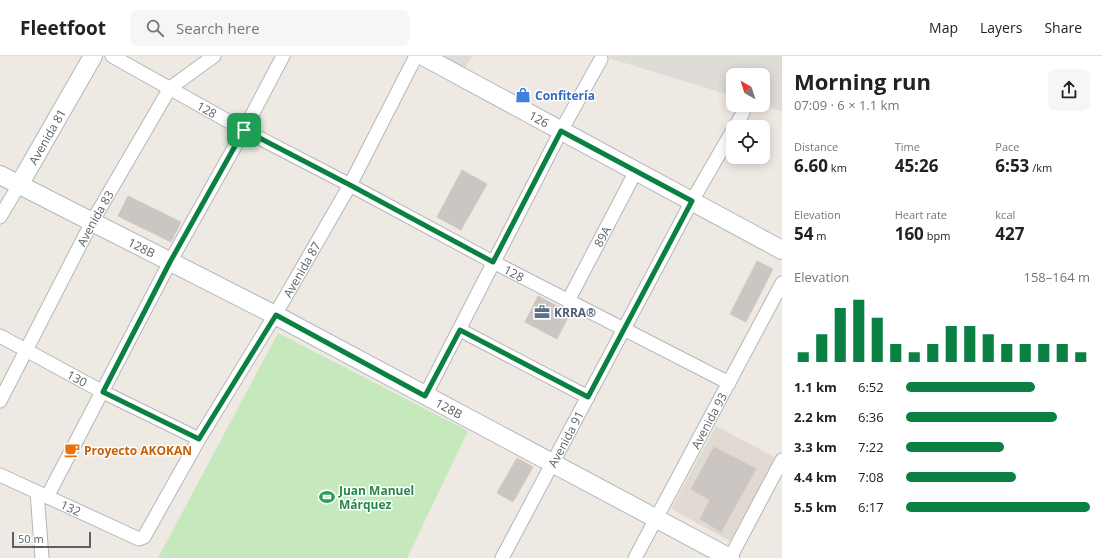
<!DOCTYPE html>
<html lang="en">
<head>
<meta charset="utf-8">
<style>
  body { margin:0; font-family:"Open Sans",sans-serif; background:#f6f6f6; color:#222; height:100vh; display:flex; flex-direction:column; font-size:15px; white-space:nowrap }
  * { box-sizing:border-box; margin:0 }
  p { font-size:13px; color:#767676 }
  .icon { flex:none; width:22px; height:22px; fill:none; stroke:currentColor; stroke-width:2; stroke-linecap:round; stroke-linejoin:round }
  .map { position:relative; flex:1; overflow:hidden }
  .panel { display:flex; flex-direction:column; background:#fff; width:320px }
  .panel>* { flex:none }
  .needle { width:26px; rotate:321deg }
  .fabs { position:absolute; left:726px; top:12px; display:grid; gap:8px }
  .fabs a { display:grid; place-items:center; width:44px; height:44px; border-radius:8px; background:#fff; box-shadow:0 2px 10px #0003; font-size:20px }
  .scale { position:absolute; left:12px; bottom:10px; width:79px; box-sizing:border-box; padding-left:4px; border:2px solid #5a6164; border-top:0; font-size:11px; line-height:14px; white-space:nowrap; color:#5a6164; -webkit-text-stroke:3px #fff; paint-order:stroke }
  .pin { position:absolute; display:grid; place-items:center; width:34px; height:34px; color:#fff; margin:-17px; border-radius:8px; box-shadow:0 2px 6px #0006 }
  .round { display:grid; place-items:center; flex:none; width:42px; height:42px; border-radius:8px; background:#f6f6f6 }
  .summary { display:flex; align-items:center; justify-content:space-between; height:68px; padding:0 12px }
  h1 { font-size:22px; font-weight:700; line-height:30px }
  .metrics { display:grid; grid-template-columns:repeat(3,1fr); gap:6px; height:68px; padding:4px 12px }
  .metrics div { display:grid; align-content:center }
  .metrics b { font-size:17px; font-weight:700 }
  .metrics small { font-size:11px; font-weight:400 }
  .metrics p { font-size:11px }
  .chart { height:112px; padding:8px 12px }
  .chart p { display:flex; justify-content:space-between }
  .chart svg { width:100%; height:72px; margin-top:4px; stroke:#0b8043; stroke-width:6 }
  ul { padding:0 12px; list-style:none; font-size:13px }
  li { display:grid; grid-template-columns:64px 48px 1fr; align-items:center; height:30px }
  li i { height:10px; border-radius:5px; background:#0b8043 }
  header { display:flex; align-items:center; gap:24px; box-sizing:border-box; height:56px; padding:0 20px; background:#fff; border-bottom:1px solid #e0e0e0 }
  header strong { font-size:19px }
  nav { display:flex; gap:22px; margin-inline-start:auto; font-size:14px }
  .search { width:280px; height:36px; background:#f6f6f6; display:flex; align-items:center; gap:10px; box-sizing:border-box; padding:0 14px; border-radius:8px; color:#767676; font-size:15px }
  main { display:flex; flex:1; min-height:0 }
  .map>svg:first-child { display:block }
</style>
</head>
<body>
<header>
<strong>Fleetfoot</strong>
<div class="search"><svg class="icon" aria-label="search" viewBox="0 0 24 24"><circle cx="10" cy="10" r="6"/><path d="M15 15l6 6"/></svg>Search here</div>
<nav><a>Map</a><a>Layers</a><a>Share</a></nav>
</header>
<main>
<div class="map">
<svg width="782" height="502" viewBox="0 0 782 502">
  <rect width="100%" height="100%" fill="#eee9e2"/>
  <g fill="#dfdbd7">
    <path d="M436,0H472L463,14Z"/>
    <path d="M602,0H782V55L762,49H763V19H733V40Z"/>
  </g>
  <path fill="#e0dad3" d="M716,370L776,402L730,485L671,453Z"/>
  <path fill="#c6e8bd" d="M278,277L468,375L407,502H158Z"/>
  <g fill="#cbc6c1" stroke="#d3c9c0">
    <path d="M462,114L487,128L461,174L437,161Z"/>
    <path d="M128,140L181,166L171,186L118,160Z"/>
    <path d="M757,205L773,213L746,266L730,258Z"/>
    <path d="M538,240L570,257L557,283L525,266Z"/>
    <path d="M714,391L756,413L721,476L700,463L710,444L691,433Z"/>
    <path d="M517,402L533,411L513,446L497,437Z"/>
  </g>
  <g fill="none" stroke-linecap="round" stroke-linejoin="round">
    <defs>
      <g id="street">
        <path id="s1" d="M112,0L244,74L350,129L493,206L729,327"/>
        <path d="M735,71L743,57"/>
        <path d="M0,161L19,129"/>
        <path id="s2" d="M568,245L636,115"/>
        <path d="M460,274L588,341"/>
        <path id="s3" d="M0,280L103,336L199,383"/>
        <path d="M425,340L561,75L601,3"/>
        <path id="s4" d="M0,345L92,166L170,32L214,0"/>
        <path id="s5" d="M0,419L139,483L144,481L199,383L275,259L350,129L416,0"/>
        <path d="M37,436L42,502"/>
        <path d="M47,441L170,206L244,74L283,0"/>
        <path id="s6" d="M502,502L692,145L733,74"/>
        <path id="s7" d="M635,502L782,227"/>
        <path d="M730,502L782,404"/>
      </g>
      <g id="secondary">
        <path id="s8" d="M423,0L782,194"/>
        <path id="s9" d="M0,119L275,259L730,502"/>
        <path id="s10" d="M19,129L93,0"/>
      </g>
    </defs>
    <use href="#street" stroke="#b3b7ba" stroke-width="15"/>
    <use href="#secondary" stroke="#b1b8bb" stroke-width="20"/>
    <use href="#street" stroke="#fff" stroke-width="13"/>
    <use href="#secondary" stroke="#fff" stroke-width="18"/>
  </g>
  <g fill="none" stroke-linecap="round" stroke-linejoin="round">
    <defs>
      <path id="route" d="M244,74L350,129L493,206L561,75L692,145L588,341L460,274L425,340L276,259L199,383L103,336L170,206Z"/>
    </defs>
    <use href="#route" stroke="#fff" stroke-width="8"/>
    <use href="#route" stroke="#0b8043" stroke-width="5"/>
  </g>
  <defs>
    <symbol id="shop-bare" viewBox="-9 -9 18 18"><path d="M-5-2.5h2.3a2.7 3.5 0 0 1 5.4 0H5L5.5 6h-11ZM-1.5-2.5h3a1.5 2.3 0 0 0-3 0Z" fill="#3f7fe0" stroke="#fff" stroke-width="2.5" paint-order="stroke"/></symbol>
    <symbol id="office-bare" viewBox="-9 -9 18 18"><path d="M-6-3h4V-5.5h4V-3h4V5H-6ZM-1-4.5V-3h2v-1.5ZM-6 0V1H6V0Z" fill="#5c6f8a" stroke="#fff" stroke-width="2.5" paint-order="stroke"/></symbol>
    <symbol id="cafe-bare" viewBox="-9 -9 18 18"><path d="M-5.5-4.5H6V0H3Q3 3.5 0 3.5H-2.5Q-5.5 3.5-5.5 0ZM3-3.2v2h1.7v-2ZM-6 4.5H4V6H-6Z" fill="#e8710a" stroke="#fff" stroke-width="2.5" paint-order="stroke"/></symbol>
    <symbol id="stadium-bare" viewBox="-9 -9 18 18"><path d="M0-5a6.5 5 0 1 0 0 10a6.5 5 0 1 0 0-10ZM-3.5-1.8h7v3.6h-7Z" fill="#2e9e5b" stroke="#fff" stroke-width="2.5" paint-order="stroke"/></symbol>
  </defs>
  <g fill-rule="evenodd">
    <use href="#shop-bare" x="512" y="28" width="22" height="22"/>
    <use href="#office-bare" x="531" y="245" width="22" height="22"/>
    <use href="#cafe-bare" x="61" y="383" width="22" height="22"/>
    <use href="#stadium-bare" x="316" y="430" width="22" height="22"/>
  </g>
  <g text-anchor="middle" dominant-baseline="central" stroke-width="3" stroke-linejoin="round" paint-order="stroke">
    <g font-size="12" font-weight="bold" fill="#366cbe" stroke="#fff" text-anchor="start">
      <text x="535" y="39">Confitería</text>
    </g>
    <g font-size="12" fill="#5a6164" stroke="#fff">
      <text stroke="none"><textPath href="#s1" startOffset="109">128</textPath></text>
      <text stroke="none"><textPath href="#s8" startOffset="132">126</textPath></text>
      <text stroke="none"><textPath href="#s10" startOffset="56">Avenida 81</textPath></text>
      <text stroke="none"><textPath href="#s4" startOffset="206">Avenida 83</textPath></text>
      <text stroke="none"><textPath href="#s2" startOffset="73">89A</textPath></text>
      <text stroke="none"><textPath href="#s9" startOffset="159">128B</textPath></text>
      <text stroke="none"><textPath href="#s5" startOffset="469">Avenida 87</textPath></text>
      <text stroke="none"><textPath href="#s1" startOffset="457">128</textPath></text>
      <text stroke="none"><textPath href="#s3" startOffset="88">130</textPath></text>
      <text stroke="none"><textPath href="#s9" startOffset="506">128B</textPath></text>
      <text stroke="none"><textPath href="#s7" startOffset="156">Avenida 93</textPath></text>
      <text stroke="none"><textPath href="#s6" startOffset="135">Avenida 91</textPath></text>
      <text stroke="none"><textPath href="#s5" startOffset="78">132</textPath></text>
    </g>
    <g font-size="12" font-weight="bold" fill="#4e5e75" stroke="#fff" text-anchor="start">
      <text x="554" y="256">KRRA®</text>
    </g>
    <g font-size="12" font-weight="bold" fill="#c56008" stroke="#fff" text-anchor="start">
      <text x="84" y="394">Proyecto AKOKAN</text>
    </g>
    <g font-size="12" font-weight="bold" fill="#27864d" stroke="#fff" text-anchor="start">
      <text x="339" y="434">Juan Manuel<tspan x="339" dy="14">Márquez</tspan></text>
    </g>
  </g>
</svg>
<div class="fabs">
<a><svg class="needle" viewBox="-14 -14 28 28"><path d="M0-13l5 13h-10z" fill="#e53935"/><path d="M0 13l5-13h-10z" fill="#767676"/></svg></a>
<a><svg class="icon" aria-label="locate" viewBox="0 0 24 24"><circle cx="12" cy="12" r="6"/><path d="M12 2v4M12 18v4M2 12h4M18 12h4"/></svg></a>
</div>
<div class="scale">50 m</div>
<div class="pin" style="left:244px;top:74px;background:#1e9e55"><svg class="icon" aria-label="arrive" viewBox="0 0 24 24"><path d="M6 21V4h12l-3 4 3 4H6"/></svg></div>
</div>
<section class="panel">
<div class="summary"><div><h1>Morning run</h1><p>07:09 · 6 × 1.1 km</p></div><a class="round"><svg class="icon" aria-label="share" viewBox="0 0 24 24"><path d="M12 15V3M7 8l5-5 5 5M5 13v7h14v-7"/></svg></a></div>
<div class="metrics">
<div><p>Distance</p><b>6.60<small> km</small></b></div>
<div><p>Time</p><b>45:26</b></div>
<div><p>Pace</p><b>6:53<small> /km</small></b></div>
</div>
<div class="metrics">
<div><p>Elevation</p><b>54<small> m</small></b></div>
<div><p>Heart rate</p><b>160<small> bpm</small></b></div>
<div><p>kcal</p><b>427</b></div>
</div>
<div class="chart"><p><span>Elevation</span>158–164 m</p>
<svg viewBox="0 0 160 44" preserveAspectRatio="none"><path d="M5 44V38M15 44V27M25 44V11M35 44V6M45 44V17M55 44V33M65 44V38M75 44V33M85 44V22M95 44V22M105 44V27M115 44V33M125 44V33M135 44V33M145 44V33M155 44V38"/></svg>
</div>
<ul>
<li><b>1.1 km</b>6:52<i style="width:70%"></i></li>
<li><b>2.2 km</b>6:36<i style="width:82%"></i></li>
<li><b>3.3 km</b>7:22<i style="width:53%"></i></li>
<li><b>4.4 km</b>7:08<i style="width:60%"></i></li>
<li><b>5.5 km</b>6:17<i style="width:100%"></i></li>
</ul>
</section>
</main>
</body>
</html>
